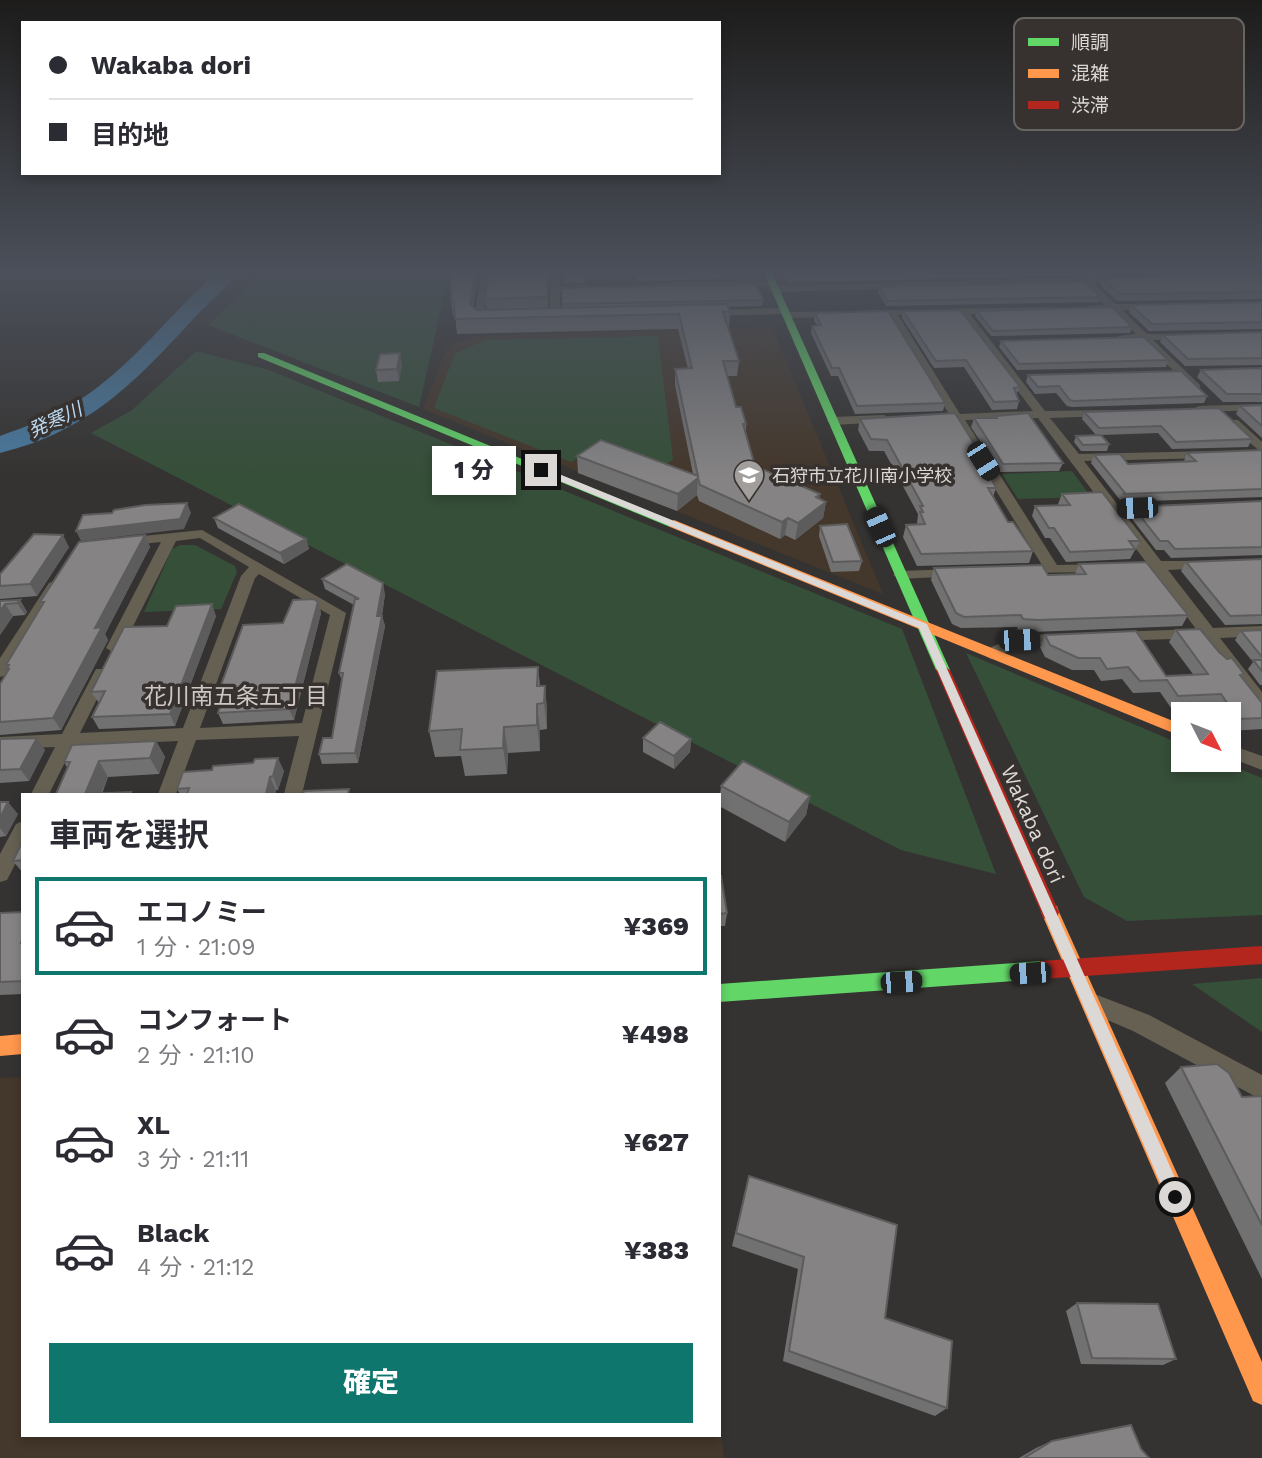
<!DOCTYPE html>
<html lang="ja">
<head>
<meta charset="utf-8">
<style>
  :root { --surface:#fff; --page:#f7f7f7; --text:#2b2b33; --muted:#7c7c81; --line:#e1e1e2; --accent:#0f766e }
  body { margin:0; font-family:"Work Sans","Noto Sans JP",sans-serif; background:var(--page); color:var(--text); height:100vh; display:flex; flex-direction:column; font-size:26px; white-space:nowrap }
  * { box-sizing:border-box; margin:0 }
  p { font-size:23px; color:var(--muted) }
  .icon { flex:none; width:38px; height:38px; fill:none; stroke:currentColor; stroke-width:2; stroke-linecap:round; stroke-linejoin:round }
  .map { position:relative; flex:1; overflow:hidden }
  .side { position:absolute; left:21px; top:793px; width:700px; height:644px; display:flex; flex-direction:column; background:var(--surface); border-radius:0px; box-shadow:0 4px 10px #0003 }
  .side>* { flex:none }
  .hud { position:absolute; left:21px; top:21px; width:700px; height:154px; border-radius:0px; box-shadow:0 4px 10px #0003; display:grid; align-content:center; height:154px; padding:0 28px; background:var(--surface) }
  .needle { width:46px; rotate:132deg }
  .fabs { position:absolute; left:1171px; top:702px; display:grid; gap:14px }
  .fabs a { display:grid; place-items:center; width:70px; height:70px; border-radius:0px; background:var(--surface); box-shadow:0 4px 10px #0003; font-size:35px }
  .end { position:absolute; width:32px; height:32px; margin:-16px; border:9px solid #dbd8d6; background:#111; box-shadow:0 0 0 4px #111 }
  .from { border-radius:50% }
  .bubble { position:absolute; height:49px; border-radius:0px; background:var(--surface); box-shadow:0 4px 10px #0003; font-size:23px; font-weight:800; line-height:49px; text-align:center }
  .car { position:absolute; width:21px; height:42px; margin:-21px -10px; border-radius:9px; box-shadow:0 0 5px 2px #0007; background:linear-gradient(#222 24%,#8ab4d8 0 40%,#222 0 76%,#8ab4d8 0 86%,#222 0) }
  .hud b { display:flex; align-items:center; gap:24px; height:66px; font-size:26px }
  .hud b+b { border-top:2px solid var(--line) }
  .hud i { width:18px; height:18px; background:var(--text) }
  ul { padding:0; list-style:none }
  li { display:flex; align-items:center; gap:21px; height:98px; margin:0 14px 10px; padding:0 14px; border:4px solid transparent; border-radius:0px }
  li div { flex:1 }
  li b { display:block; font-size:26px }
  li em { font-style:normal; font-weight:800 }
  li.active { border-color:var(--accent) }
  li>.icon { width:63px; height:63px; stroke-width:1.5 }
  h2 { padding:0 28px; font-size:32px; line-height:84px }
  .primary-button { display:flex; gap:14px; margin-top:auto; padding:14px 28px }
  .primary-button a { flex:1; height:80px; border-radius:0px; background:var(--accent); color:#fff; font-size:28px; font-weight:800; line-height:80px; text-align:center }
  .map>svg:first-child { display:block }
  .education { fill:#44372b }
  .green { fill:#364f39 }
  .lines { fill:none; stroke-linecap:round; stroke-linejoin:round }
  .river { fill:#49799e; fill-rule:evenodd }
  .street { fill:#656052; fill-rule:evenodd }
  .fast { fill:#63d668; fill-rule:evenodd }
  .slow { fill:#ff974d; fill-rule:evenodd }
  .jam { fill:#b3261e; fill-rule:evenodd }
  .wall { fill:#727172 }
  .shaded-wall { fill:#5d5c5c }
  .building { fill:#858384; stroke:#5d5c5c; stroke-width:2 }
  .route { fill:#dbd8d6 }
  .labels { text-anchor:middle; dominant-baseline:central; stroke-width:7; stroke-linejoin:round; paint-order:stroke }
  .far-poi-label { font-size:18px; fill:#dbd8d6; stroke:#37322f; text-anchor:start }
  .far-water-label { font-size:19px; font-style:italic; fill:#bcd9f2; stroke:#37322f }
  .street-label { font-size:21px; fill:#dbd8d6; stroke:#37322f }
  .neighbourhood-label { font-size:23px; fill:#cec7c4; stroke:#37322f }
  .key { fill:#37322f; stroke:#686461; stroke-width:2 }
  .key-label { font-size:19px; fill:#dbd8d6 }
</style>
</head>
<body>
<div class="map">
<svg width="1262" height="1458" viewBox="0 0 1262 1458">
  <rect width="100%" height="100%" fill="#353331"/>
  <g class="education">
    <polygon points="772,327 883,594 423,409 447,347 474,336"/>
    <polygon points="23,1077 23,1435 719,1435 719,1416 724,1458 0,1458 0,1078"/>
  </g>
  <g class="green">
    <polygon points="262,273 449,273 419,407 208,325"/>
    <polygon points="658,336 673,460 662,467 601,445 571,462 434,408 455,353 486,340"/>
    <polygon points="196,351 269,370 902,629 996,874 901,850 91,433 132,410"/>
    <polygon points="1072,471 1091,497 1018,499 1002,474"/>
    <polygon points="180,545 195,545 235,566 237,572 221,609 144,612 172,549"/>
    <polygon points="966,653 1183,745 1183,760 1218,760 1262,778 1262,915 1127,921 1084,897"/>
    <polygon points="1262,978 1262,1032 1192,984"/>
  </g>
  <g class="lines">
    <path class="river" d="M 216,273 L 237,273 C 226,289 209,302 196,316 C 136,381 90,431 0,453 L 0,436 C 30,425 61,414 87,395 C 136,361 172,312 216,273 Z"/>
    <g class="street">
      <polygon points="481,273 490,273 484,316 498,316 498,320 479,322 474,319"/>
      <polygon points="550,273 559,273 560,286 586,285 591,288 586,291 560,292 560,317 555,320 550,317"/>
      <polygon points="1228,273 1238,273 1262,290 1262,297"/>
      <polygon points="1083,275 1129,277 1131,279 1126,282 1093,283 1116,304 1157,304 1159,306 1154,309 1122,310 1147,334 1189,334 1190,336 1185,339 1153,340 1200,385 1200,389 1192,389 1142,340 1118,340 1118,336 1136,334 1111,310 1088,310 1088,306 1105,305 1083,283 775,292 770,289 775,286 1079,278"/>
      <polygon points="775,281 777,283 772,286 656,289 651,286 656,283"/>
      <polygon points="1052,307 1054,309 1049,312 970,314 1045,411 1112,410 1114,412 1108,416 1050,418 1079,454 1214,451 1216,454 1210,458 1084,461 1161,561 1211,561 1213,564 1206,568 1168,570 1213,628 1262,626 1262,636 1220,638 1262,692 1262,710 1256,708 1204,638 1109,641 1107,637 1115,632 1196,629 1152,570 1142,569 1140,566 1146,562 1038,418 965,420 1057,565 1101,564 1108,568 1101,572 1016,573 1014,570 1016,567 1042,565 953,421 933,422 927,418 933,414 949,414 888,316 867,316 862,313 867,310 929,310 929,314 926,315 898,315 960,414 1033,411 960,314 951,313 951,309"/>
      <polygon points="785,308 789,312 839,311 844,314 839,317 786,318 782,314 708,316 703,313 708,310"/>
      <polygon points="1262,404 1262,410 1199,412 1193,409 1199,406"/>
      <polygon points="884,415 890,419 888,422 833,425 827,421 833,417"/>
      <polygon points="1230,420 1238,420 1262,442 1262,453 1230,426"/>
      <path d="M 202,530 L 346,613 L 302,794 L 284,794 L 299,736 L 196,740 L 176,794 L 158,794 L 178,741 L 73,746 L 49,794 L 31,794 L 55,747 L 0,749 L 0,737 L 62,734 L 96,669 L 108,669 L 110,673 L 80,733 L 183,728 L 241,576 L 249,567 L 200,538 L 176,541 L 122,648 L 114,653 L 106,648 L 161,542 L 123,546 L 116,542 L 123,538 ZM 259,574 L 330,615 L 302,723 L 200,728 L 255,578 Z"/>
      <polygon points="954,569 961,573 959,576 900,579 893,575 900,571"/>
      <polygon points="54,581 61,586 6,675 0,677 0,658 49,583"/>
      <polygon points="1066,634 1074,639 1072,643 1022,645 991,659 983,654 985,650 1019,635"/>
      <polygon points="1228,744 1262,756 1262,770 1228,757"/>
      <polygon points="23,821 23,849 7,880 0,882 0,854 16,824"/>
      <polygon points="1092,993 1149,1015 1262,1075 1262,1100 1133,1031 1084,1010 1081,1003 1084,996"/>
    </g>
    <g class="fast">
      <polygon points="764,273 772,273 950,670 948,674 943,675 936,670"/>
      <polygon points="258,353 264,353 680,524 678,527 670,527 258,357"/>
      <polygon points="1041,961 1048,964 1051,970 1048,976 1041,979 719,1002 719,984"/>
    </g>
    <g class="slow">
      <polygon points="674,520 1183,725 1183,737 670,527 668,524"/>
      <polygon points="1050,904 1057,906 1059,912 1262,1362 1262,1405 1253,1401 1041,912 1043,906"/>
      <polygon points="23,1034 23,1054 0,1056 0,1036"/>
    </g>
    <g class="jam">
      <polygon points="943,665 950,670 1059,912 1057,918 1050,920 1043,918 1041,912 936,670"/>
      <polygon points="1262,946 1262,964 1041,979 1034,976 1031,970 1034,964 1041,961"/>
    </g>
  </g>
  <g class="wall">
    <polygon points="451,273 478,273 473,308 477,310 487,310 485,299 549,273 548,308 562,308 562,288 763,300 762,306 729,307 730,312 729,327 728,327 739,361 737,376 727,376 736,407 746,424 746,433 755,466 820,494 819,499 826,502 823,518 795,540 785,535 780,539 699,501 697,495 677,511 578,473 577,456 693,474 675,385 675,369 688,369 678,329 457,334 455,315 453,315 451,301"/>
    <polygon points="562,273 585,273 586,283 563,283"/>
    <polygon points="634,273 722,273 722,279 636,281"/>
    <polygon points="781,273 1201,273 1089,275 1082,273 1077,275 787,283"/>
    <polygon points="1262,275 1262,299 1117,301 1100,285 1103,278"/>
    <polygon points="879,287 1100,297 1099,302 886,306 878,292"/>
    <polygon points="1262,302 1262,329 1149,331 1129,312 1131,305"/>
    <polygon points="903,311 1020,387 1016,395 1019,401 1017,409 992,410 964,367 934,368 902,318"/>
    <polygon points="977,311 1132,327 1130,333 991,336 975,316"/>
    <polygon points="815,313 945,403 943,411 855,414 838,376 831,376 811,333 812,326 817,325 814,321"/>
    <polygon points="1262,332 1262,365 1185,366 1160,342 1163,335"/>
    <polygon points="1001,341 1168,360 1166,367 1017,370 999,347"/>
    <polygon points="402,364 399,381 378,382 376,370"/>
    <polygon points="1262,368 1262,402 1223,402 1197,377 1201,370"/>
    <polygon points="1028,375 1207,396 1204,403 1072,407 1067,406 1056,393 1035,394 1026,382"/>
    <polygon points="1262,405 1262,438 1236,414 1240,406"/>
    <polygon points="1084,412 1252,439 1248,447 1172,449 1158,433 1101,435 1109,444 1107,451 1081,451 1074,442 1076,436 1096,435 1082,419"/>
    <polygon points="996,416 1063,463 1059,471 1000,472 971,427 974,418 995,418"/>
    <polygon points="860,419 985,461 984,466 996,488 993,497 1008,522 1033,551 1029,563 917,566 903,537 906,525 917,524 918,514 884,451 869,451 858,430"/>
    <polygon points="1262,450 1262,497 1119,502 1120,500 1091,463 1094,455 1128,464 1184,462 1184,461 1187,453"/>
    <polygon points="1062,494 1140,541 1130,559 1066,562 1050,538 1045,538 1032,516 1035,506 1059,505 1058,504"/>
    <polygon points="1262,501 1262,555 1171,558 1164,550 1156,550 1129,515 1133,507"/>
    <polygon points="214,518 306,539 309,549 284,564 218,528"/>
    <polygon points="820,526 862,561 859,571 831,572 819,536"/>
    <polygon points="145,535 150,547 105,634 108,640 61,730 0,735 0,684 8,671 6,665 42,605 40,602"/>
    <polygon points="69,547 37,596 0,599 0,574"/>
    <polygon points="1262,559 1262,624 1225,625 1181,571 1186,562"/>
    <polygon points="1079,564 1188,615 1182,626 1032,632 1018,630 1017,627 961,628 952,624 931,580 934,568 1048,575 1075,574"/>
    <polygon points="322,579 385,594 382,616 385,626 358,763 322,764 319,754 332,738 342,681 339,673 354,605 325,589"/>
    <polygon points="20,600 27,612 25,615 13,616 0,635 0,601"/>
    <polygon points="318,602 321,613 294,720 223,724 218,713 225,693 221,685 283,623"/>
    <polygon points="216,616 175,726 99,729 92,717 99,703 91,692 167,626"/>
    <polygon points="1176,630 1219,652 1244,674 1242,677 1262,703 1262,729 1230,731 1228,728 1228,714 1219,714 1213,706 1171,708 1160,692 1133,693 1122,679 1101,681 1094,670 1072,670 1045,657 1040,647 1045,635 1166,676 1193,674 1169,642"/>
    <polygon points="1262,630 1262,685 1260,685 1248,669 1253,662 1235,640 1241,631"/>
    <polygon points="538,667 540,686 545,686 547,712 547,729 540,730 540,751 508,753 507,774 465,776 461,756 435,757 429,731"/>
    <polygon points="643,738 691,739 690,752 674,769 643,752"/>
    <polygon points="0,739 45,750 29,781 0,783"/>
    <polygon points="156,741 165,757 159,774 108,777 102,794 132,794 56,794 68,769 64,762"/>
    <polygon points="212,770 284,771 278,790 276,790 275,794 180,794 177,789"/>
    <polygon points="721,786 810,796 806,815 785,842 719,806"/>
    <polygon points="0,802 18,814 6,836 0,837"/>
    <polygon points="23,842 23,873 13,861"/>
    <polygon points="719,876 727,913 725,926 719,926"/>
    <polygon points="23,912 23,994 0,995 0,913"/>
    <polygon points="1181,1067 1242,1097 1262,1096 1262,1279 1165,1083"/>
    <polygon points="749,1176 885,1318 947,1408 935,1416 783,1361 798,1269 732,1246"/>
    <polygon points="1077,1303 1176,1359 1163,1365 1081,1364 1066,1311"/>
    <polygon points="1052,1441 1141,1449 1149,1458 1019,1458 1036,1448"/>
  </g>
  <g class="shaded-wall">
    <polygon points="475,273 478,273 472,320 470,305"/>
    <polygon points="548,273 549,273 547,311 547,297"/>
    <polygon points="400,353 402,364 399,381 397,369"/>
    <polygon points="698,478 697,495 677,511 678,494"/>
    <polygon points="820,494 818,508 826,502 823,518 795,540 798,523 816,497"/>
    <polygon points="187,503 191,513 184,529 81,541 76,531"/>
    <polygon points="788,518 785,535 780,539 782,522"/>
    <polygon points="63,535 69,547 37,596 30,584"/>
    <polygon points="145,535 150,547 105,634 108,640 61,730 53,718 95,628"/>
    <polygon points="306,539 309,549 284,564 280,553"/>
    <polygon points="383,583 385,594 380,626 377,616"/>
    <polygon points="20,600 27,612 25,615 17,603"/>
    <polygon points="318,602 321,613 294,720 289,709"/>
    <polygon points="5,604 13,616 0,635 0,611"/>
    <polygon points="212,604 216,616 175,726 170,714"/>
    <polygon points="382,616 385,626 358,763 355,753"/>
    <polygon points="545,686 547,712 547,729 544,703"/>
    <polygon points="537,704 540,730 540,751 537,725"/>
    <polygon points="504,727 508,753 507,774 503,748"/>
    <polygon points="37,738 45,750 29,781 20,769"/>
    <polygon points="691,739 690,752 674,769 674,756"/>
    <polygon points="156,741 165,757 159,774 150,758"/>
    <polygon points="278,758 284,771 278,790 273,776"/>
    <polygon points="99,761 108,777 101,794 85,794"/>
    <polygon points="270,777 276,790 275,794 266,794"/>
    <polygon points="810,796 806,815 785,842 789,822"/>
    <polygon points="8,802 18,814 6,836 0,828 0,818"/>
  </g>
  <g class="building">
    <polygon points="451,273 475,273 470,305 477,310 727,304 730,312 723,312 739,361 723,361 736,407 741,407 746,424 743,424 755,466 820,494 816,497 826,502 798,523 788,518 782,522 700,485 698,478 678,494 577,456 601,440 698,476 675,369 692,368 679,314 455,319 454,301 451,301"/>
    <polygon points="489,273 548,273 547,297 485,299"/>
    <polygon points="786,273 916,273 788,276"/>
    <polygon points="1262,275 1262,292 1120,294 1103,278"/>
    <polygon points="1084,281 1100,297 887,301 879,287"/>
    <polygon points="756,284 763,300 562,304 562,288"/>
    <polygon points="1262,302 1262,322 1152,324 1131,305"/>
    <polygon points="1112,307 1132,327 993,331 977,311"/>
    <polygon points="960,310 1020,387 1014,388 1019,401 994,402 966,360 936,361 903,311"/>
    <polygon points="888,311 945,403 857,406 839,368 832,368 812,326 821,325 815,313"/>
    <polygon points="1262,332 1262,358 1188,359 1163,335"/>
    <polygon points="1144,337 1168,360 1019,364 1001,341"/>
    <polygon points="400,353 397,369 376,370 380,354"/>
    <polygon points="1262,368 1262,394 1227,394 1201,370"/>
    <polygon points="1181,371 1207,396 1074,401 1070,400 1059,386 1038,387 1028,375"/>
    <polygon points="1262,405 1262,426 1240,406"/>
    <polygon points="1219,408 1252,439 1176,442 1161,426 1099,428 1084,412"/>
    <polygon points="955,413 985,461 982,461 996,488 988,488 1008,522 1013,522 1033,551 921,554 906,525 925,524 920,512 923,512 920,506 923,506 887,440 871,439 860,419"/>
    <polygon points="1028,413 1063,463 1003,464 974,418 997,418 996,416"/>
    <polygon points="1101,435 1109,444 1083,445 1076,436"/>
    <polygon points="1262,450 1262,489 1123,494 1125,493 1094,455 1120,454 1128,464 1196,461 1187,453"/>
    <polygon points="1102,492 1140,541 1129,541 1135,549 1070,552 1054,528 1049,528 1035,506 1070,505 1062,494"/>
    <polygon points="1262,501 1262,547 1175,549 1168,541 1160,541 1133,507"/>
    <polygon points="187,503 180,519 76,531 83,515 112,513 114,510 145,505"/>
    <polygon points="239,504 306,539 280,553 214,518"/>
    <polygon points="847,524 862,561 833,562 820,526"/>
    <polygon points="34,534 63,535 30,584 0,586 0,574"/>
    <polygon points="145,535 95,628 102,627 53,718 0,722 0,684 9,669 7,669 9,665 6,665 44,602 40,602 79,542"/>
    <polygon points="1262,559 1262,615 1230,616 1186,562"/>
    <polygon points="1146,562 1188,615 1037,620 1023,619 1021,615 964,617 956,613 934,568 1042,565 1048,575 1086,574 1079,564"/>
    <polygon points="347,564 383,583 377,616 382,616 355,753 319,754 323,738 332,738 343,673 339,673 355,599 359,599 322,579"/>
    <polygon points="314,599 318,602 289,709 218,713 227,685 221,685 243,625 283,623 293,600"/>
    <polygon points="20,600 17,603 5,604 0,611 0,601"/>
    <polygon points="212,604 170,714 92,717 105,691 91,692 124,627 167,626 176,606"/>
    <polygon points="1200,629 1219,652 1227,659 1232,658 1244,674 1240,675 1262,703 1262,718 1238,719 1221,694 1178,696 1167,680 1140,681 1128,667 1107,669 1100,658 1078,658 1050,645 1045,635 1136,631 1166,676 1208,674 1176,630"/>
    <polygon points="1262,630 1262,657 1241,631"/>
    <polygon points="1253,660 1262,660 1262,671"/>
    <polygon points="538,667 537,686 545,686 544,703 537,704 537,725 504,727 503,748 460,750 462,729 429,731 437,671"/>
    <polygon points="660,722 691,739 674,756 643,738"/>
    <polygon points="37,738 20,769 0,770 0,739"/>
    <polygon points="156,741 150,758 99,761 85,794 56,794 70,762 64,762 72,745"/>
    <polygon points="278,758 273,776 270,777 266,794 187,794 189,788 177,789 183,772 212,770 213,766 253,763 255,759"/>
    <polygon points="743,761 810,796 789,822 721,786"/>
    <polygon points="349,789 348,794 303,794 304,791"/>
    <polygon points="131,792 130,794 85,794"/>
    <polygon points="0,802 8,802 0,818"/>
    <polygon points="22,842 23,842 23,860 13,861"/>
    <polygon points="719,876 721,876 727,913 719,914"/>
    <polygon points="23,912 23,938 21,943 23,943 23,981 0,982 0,913"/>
    <polygon points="1217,1064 1229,1073 1242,1097 1262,1096 1262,1225 1181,1067"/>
    <polygon points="749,1176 897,1225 885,1318 952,1341 947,1408 789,1351 804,1257 736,1233"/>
    <polygon points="1077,1303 1158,1304 1176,1359 1092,1358"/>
    <polygon points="1131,1425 1141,1449 1149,1458 1024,1458 1052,1441"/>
  </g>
  <linearGradient id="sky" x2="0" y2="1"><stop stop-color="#1d1c1b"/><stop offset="0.57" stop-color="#4b505a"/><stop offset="1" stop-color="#4b505a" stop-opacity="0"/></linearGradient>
  <rect width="1262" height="477" fill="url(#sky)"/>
  <polygon class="route" points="538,468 544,468 927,624 1181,1191 1184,1197 1181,1203 1175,1206 1169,1203 919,628 538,472"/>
  <defs>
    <g id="school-pin" transform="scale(1.575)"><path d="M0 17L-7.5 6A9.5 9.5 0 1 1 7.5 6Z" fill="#a19e9c" stroke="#37322f"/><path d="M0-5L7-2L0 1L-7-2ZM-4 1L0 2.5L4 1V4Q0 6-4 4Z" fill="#fff"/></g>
  </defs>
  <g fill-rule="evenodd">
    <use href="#school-pin" x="749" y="475"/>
  </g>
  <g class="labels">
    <g class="far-poi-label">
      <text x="772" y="475">石狩市立花川南小学校</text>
    </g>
    <g class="far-water-label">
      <text transform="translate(55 420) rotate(-25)">発寒川</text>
    </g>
    <g class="street-label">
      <text transform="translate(1033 824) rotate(66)">Wakaba dori</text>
    </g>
    <g class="neighbourhood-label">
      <text x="236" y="696">花川南五条五丁目</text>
    </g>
  </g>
  <rect x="1014" y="18" width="230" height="112" rx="10" class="key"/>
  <rect x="1028" y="38" width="31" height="8" fill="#63d668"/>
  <rect x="1028" y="69" width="31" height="9" fill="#ff974d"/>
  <rect x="1028" y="101" width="31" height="8" fill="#b3261e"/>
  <g class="key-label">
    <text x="1071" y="49">順調</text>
    <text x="1071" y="80">混雑</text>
    <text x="1071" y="112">渋滞</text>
  </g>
</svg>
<div class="fabs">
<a><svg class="needle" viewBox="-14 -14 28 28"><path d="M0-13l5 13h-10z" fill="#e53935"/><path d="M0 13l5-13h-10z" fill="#7c7c81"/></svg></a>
</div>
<i class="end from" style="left:1175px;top:1197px"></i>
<i class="end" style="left:541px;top:470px"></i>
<div class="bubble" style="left:432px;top:446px;width:84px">1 分</div>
<i class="car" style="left:983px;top:461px;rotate:148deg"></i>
<i class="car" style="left:1137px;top:508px;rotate:268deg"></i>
<i class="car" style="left:880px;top:527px;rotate:336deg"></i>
<i class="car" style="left:1019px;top:640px;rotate:88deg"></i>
<i class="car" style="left:1030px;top:973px;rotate:266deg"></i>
<i class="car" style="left:901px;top:982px;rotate:86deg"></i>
<div class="hud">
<b><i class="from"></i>Wakaba dori</b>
<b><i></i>目的地</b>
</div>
<section class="side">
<h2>車両を選択</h2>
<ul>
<li class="active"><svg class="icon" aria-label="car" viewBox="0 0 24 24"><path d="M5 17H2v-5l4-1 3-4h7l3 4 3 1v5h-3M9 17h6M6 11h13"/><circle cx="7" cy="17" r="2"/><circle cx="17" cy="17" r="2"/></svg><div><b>エコノミー</b><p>1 分 · 21:09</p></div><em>¥369</em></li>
<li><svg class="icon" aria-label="car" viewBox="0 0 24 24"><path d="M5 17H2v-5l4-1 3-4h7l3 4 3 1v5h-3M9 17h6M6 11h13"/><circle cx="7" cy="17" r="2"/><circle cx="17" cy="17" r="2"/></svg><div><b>コンフォート</b><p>2 分 · 21:10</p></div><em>¥498</em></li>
<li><svg class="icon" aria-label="car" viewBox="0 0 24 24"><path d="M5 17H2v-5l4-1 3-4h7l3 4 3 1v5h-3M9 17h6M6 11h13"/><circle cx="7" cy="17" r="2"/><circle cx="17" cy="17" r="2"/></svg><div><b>XL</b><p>3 分 · 21:11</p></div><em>¥627</em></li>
<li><svg class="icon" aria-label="car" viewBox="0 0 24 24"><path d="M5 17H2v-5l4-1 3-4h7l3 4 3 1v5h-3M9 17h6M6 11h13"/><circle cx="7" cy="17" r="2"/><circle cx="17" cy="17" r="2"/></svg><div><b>Black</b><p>4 分 · 21:12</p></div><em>¥383</em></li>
</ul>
<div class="primary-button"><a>確定</a></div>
</section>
</div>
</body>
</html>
